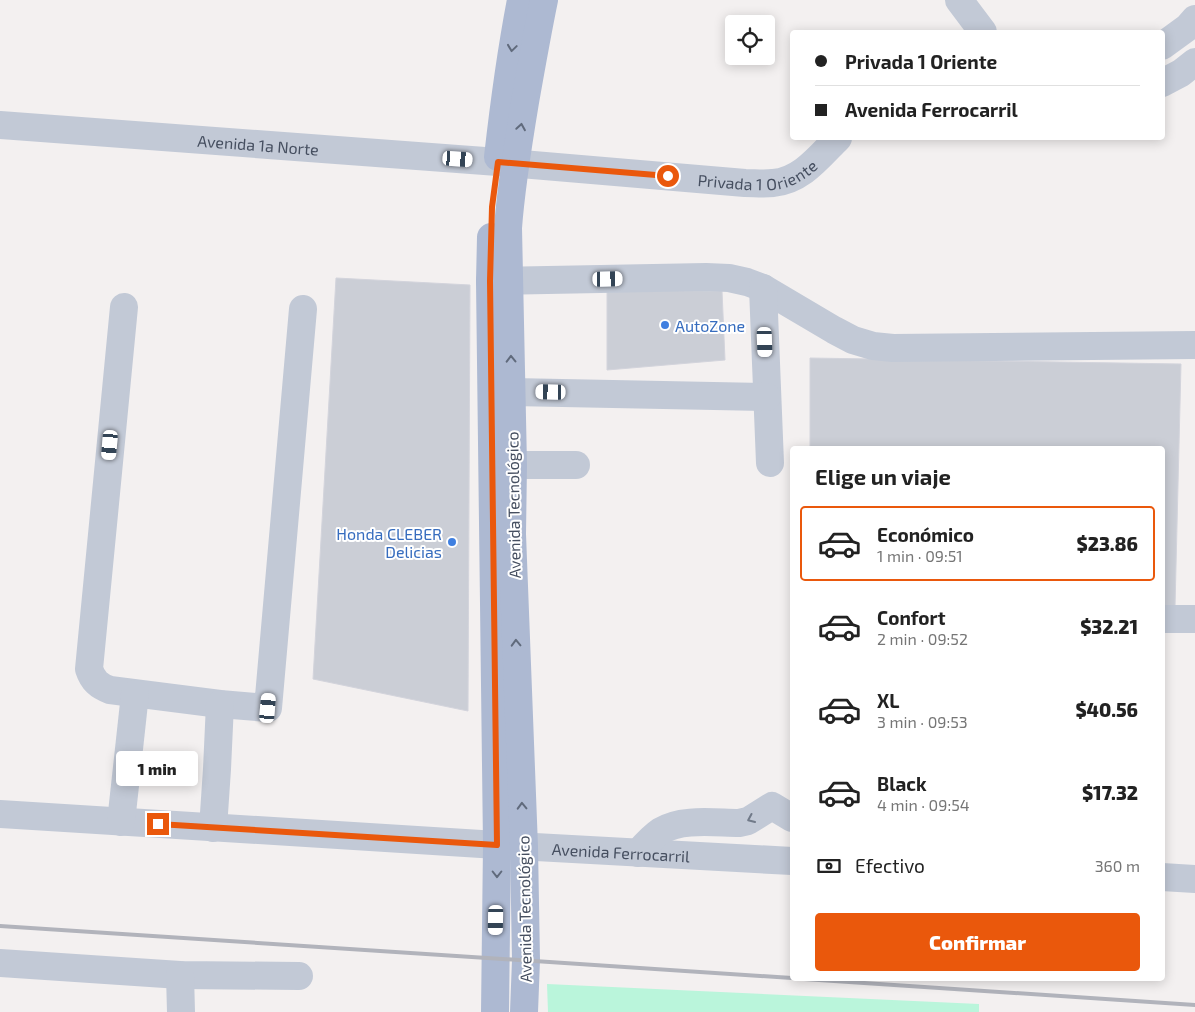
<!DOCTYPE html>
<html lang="es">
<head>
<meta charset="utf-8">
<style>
  :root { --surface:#fff; --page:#f6f6f6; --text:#222; --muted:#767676; --line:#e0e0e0; --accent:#ea580c }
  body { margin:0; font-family:"Exo 2",sans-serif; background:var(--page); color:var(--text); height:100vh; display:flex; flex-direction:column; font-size:19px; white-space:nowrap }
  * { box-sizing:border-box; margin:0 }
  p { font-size:16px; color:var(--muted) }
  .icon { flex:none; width:28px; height:28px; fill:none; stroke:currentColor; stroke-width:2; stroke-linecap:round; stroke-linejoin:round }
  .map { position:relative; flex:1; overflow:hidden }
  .panel { position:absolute; left:790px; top:446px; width:375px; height:535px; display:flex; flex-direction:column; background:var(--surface); border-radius:5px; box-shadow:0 2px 12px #0003 }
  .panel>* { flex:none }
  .banner { position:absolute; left:790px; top:30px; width:375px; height:110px; border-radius:5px; box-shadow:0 2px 12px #0003; display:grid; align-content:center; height:110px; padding:0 25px; background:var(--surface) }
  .controls { position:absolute; left:725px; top:15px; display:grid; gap:10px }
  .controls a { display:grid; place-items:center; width:50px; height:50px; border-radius:5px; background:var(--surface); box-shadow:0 2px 12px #0003; font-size:25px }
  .end { position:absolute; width:22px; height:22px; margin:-11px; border:6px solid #ea580c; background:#fff; box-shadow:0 0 0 2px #fff }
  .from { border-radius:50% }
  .bubble { position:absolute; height:35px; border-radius:5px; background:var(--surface); box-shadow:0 2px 12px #0003; font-size:16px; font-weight:800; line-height:35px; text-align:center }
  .car { position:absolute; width:15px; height:30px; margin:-15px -8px; border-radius:6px; box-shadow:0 0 4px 1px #0007; background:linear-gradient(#fff 24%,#345 0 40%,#fff 0 76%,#345 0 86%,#fff 0) }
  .banner b { display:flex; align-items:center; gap:18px; height:48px; font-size:19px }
  .banner b+b { border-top:1px solid var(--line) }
  .banner i { width:12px; height:12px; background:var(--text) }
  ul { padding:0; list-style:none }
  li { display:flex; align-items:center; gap:15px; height:75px; margin:0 10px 8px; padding:0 15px; border:2px solid transparent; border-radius:5px }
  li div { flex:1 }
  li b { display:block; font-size:19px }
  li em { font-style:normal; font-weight:800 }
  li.active { border-color:var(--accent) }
  li>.icon { width:45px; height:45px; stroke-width:1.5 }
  h2 { padding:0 25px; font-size:22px; line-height:60px }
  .pay { display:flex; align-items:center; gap:12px; height:55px; padding:0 25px; font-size:19px }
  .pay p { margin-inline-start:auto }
  .button { display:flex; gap:10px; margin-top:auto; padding:10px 25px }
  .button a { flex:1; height:58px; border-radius:5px; background:var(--accent); color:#fff; font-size:20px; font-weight:800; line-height:58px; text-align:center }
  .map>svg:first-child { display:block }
  .green { fill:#baf5db }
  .building { fill:#cbced6; stroke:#d3d4dc }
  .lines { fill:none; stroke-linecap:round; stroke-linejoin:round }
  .minor { stroke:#c2c9d6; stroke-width:28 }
  .major { stroke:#adb9d2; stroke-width:28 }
  .rail { stroke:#b1b3bb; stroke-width:4 }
  .oneway { stroke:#606a7c }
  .oneway2 { stroke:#717a89 }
  .route { stroke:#ea580c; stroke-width:6 }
  .shop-dot { fill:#3f7fe0; stroke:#fff; stroke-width:2 }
  .labels { text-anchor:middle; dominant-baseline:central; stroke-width:4; stroke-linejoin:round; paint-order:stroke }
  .street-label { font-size:16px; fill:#464f60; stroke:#fff }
  .shop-label { font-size:16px; fill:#366cbe; stroke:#fff; text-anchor:start }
</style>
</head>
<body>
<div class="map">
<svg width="1195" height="1012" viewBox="0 0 1195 1012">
  <rect width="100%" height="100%" fill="#f3f0f0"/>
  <polygon class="green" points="547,984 979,1004 979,1012 548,1012"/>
  <g class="building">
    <polygon points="336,278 470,285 468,711 313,679"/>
    <polygon points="607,290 722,291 725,360 607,370"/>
    <polygon points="810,358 1181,364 1175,607 1162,607 1162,449 810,449"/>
  </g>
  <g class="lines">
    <g class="minor">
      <polyline points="959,0 983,32"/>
      <polyline points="1162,46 1188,27 1195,19"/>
      <polyline points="1162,83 1181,73 1195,62"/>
      <path id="s1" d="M 0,125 L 498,162 L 745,183 C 754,183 764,184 773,183 C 801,181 819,157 838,138"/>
      <polyline points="490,281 706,277 729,278 747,282 763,288 834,330 853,340 873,346 893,348 1195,345"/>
      <polyline points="763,288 770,463"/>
      <path d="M 124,307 L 89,669 C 93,681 99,686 110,690 L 220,704 L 268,708 L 303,309"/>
      <polyline points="512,392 767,397"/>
      <polyline points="513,465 576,465"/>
      <polyline points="1162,619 1195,619"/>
      <path id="s2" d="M 0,814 L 497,845 L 792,861"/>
      <polyline points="121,822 135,694"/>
      <polyline points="213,828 217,769 220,704"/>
      <path d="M 638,853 C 645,845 652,837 661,831 C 681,818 716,823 739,823 L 748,821 L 772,806 L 792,818"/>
      <polyline points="1162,877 1195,879"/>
      <polyline points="0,963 180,975 299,976"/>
      <polyline points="180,975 181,1012"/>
    </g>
    <g class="major">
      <path d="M 498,157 C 504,104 511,52 521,0"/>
      <polyline points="491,237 490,281 497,845 495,1012"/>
      <path d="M 524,1012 L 526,960 L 524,847 L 512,534 L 513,465 L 508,228 C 511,186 518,144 525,102 C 531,68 537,34 544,0"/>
    </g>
    <g class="rail">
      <polyline points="0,926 792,978"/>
      <polyline points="804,979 1195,1005"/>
    </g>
  </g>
  <defs><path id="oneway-chevron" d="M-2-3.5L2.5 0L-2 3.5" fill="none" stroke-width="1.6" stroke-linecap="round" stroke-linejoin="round" transform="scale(1.25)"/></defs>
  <g class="oneway">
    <use href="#oneway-chevron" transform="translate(512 48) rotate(98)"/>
    <use href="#oneway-chevron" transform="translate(521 127) rotate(-81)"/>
    <use href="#oneway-chevron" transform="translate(511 359) rotate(-91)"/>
    <use href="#oneway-chevron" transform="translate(516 643) rotate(-92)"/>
    <use href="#oneway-chevron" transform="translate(522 806) rotate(-92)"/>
    <use href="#oneway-chevron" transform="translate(497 874) rotate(90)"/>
  </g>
  <use class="oneway2" href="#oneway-chevron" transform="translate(751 819) rotate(156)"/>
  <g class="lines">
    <polyline class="route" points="158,824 497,845 490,281 492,207 498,162 668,176"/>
  </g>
  <g class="shop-dot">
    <circle cx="665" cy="325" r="5"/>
    <circle cx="452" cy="542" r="5"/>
  </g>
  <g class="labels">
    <g class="street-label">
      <text stroke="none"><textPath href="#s1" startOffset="259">Avenida 1a Norte</textPath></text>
      <text stroke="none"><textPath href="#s1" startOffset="761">Privada 1 Oriente</textPath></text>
      <text transform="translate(513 505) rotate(-91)">Avenida Tecnológico</text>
      <text stroke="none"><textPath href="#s2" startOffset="622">Avenida Ferrocarril</textPath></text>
      <text transform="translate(524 909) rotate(-91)">Avenida Tecnológico</text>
    </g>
    <g class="shop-label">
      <text x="675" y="325">AutoZone</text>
      <text x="442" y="533" text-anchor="end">Honda CLEBER<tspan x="442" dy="18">Delicias</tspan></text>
    </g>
  </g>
</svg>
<div class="controls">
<a><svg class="icon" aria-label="locate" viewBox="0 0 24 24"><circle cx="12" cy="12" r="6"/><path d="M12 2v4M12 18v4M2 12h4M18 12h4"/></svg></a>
</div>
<i class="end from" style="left:668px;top:176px"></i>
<i class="end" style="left:158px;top:824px"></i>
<div class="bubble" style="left:116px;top:751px;width:82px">1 min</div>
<i class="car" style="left:458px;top:159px;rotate:94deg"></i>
<i class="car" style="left:608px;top:279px;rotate:89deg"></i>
<i class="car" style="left:765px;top:342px;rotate:178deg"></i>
<i class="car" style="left:551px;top:392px;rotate:271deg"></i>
<i class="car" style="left:110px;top:445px;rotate:185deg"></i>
<i class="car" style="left:268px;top:708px;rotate:5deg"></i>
<i class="car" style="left:496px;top:920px;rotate:181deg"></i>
<div class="banner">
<b><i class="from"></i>Privada 1 Oriente</b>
<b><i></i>Avenida Ferrocarril</b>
</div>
<section class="panel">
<h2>Elige un viaje</h2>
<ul>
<li class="active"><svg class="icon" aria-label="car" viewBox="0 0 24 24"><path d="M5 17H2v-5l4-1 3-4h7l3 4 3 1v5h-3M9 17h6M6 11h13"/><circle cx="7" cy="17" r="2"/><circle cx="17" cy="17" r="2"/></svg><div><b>Económico</b><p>1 min · 09:51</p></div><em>$23.86</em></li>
<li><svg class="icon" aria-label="car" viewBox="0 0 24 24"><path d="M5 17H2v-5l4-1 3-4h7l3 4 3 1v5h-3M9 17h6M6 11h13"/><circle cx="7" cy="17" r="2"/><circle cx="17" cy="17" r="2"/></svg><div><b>Confort</b><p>2 min · 09:52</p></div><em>$32.21</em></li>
<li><svg class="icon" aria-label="car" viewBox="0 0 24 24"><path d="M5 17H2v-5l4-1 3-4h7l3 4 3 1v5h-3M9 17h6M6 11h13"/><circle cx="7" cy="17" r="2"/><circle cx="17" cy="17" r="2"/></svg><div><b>XL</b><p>3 min · 09:53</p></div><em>$40.56</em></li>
<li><svg class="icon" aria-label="car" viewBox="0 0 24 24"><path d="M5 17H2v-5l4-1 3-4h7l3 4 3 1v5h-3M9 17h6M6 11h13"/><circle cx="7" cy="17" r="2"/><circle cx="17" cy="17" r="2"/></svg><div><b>Black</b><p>4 min · 09:54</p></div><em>$17.32</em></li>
</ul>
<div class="pay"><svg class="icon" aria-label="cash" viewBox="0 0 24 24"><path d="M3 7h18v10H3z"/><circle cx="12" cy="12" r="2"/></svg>Efectivo<p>360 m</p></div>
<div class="button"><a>Confirmar</a></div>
</section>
</div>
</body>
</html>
